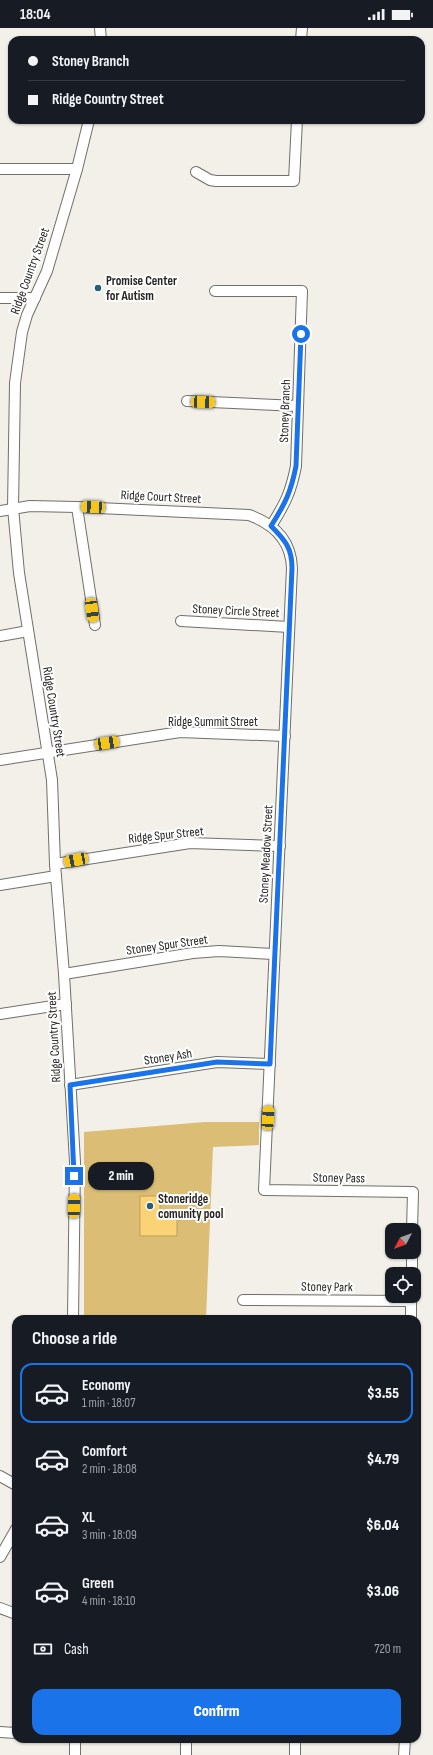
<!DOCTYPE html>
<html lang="en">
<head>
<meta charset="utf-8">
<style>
  :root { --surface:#171b24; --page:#20242c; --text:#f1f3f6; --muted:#9ea1a6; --line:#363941; --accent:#1a73e8 }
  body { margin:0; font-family:"Sofia Sans Condensed",sans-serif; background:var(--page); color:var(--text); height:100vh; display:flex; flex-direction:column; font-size:15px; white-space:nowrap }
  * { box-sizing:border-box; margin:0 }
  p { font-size:13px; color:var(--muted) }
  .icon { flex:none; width:22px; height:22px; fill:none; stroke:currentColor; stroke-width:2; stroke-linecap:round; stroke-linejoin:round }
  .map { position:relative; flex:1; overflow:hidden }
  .details { position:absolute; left:12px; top:1287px; width:409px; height:428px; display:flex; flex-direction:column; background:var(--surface); border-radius:12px; box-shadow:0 1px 3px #0004 }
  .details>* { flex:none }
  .hud { position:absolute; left:8px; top:8px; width:417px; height:88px; border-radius:12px; box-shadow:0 1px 3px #0004; display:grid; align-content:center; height:88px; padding:0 20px; background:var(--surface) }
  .needle { width:26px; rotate:229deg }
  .buttons { position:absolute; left:385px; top:1195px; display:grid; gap:8px }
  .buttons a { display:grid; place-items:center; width:36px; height:36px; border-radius:8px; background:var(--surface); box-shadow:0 1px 3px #0004; font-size:20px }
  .end { position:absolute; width:18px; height:18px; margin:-9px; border:5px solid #1a73e8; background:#fff; box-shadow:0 0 0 2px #fff }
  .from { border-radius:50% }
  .bubble { position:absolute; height:28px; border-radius:12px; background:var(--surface); box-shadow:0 1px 3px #0004; font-size:13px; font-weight:800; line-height:28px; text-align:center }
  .car { position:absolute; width:12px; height:24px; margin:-12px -6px; border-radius:5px; box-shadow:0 0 3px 1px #0007; background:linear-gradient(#f5c518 24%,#345 0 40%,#f5c518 0 76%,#345 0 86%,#f5c518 0) }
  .hud b { display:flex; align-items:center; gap:14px; height:38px; font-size:15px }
  .hud b+b { border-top:1px solid var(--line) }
  .hud i { width:10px; height:10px; background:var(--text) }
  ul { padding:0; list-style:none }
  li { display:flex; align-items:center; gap:12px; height:60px; margin:0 8px 6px; padding:0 12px; border:2px solid transparent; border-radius:12px }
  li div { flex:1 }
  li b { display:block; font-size:15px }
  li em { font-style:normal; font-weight:800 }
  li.active { border-color:var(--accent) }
  li>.icon { width:36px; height:36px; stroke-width:1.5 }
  h2 { padding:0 20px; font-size:18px; line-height:48px }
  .pay { display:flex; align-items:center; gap:10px; height:44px; padding:0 20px; font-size:15px }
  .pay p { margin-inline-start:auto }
  .action { display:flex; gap:8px; margin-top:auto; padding:8px 20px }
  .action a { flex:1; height:46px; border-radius:12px; background:var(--accent); color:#fff; font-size:16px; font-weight:800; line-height:46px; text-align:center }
  .status { display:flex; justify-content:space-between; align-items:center; height:28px; padding:0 20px; background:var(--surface); direction:ltr }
  .status svg { height:11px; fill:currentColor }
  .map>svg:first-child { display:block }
  .green { fill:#dbbd75 }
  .water { fill:#fad377; stroke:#bb9f5e }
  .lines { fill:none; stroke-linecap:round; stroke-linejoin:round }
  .minor-casing { stroke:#726f6a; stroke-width:12 }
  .minor { stroke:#fff; stroke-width:10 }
  .route { stroke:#1a73e8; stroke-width:5 }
  .poi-dot { fill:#256078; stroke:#fff; stroke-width:1.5 }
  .labels { text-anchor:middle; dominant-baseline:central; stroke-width:4; stroke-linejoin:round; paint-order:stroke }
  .street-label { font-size:13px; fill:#272624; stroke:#fff }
  .poi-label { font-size:13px; font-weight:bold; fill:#272624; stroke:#fff; text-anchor:start }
</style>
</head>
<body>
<div class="status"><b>18:04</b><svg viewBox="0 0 49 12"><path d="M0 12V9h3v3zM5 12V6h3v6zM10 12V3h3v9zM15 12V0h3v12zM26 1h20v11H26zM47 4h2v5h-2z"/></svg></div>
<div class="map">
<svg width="433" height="1727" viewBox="0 0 433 1727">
  <rect width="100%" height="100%" fill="#f2f0e9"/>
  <polygon class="green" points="205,1094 259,1094 259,1117 213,1119 206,1291 84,1291 84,1104"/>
  <polygon class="water" points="140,1168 160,1168 160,1189 177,1189 177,1208 140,1208"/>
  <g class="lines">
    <g class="minor-casing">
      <g id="minor">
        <polyline points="100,0 101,12"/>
        <polyline points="301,12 302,0"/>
        <polyline points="0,141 77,141"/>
        <polyline points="196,144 210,152 216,153 294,153 297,92"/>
        <path d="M 215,263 L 302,263 L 296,438 C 291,464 285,476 271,498"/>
        <polyline points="0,270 35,270"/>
        <polyline points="187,373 298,378"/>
        <polyline points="77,479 95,597"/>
        <path d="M 0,483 L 30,478 L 77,479 L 249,487 C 274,496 291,512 292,540 L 264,1162 L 413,1164 L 412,1202"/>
        <polyline points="181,593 289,599"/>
        <polyline points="0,608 28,603"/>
        <polyline points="0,732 180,704 285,708"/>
        <polyline points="55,836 190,815 280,818"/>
        <polyline points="0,857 56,848"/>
        <polyline points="64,946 193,925 219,923 274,926"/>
        <polyline points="0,986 66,976"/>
        <polyline points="70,1057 217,1034 270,1036"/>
        <polyline points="412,1246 412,1224"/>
        <polyline points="243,1272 411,1273"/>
        <polyline points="73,1291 75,1134 64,946 55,836 52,752 19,545 13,480 15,355 22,304 27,287 47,243 77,141 89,92"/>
        <polyline points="411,1291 411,1268"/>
        <polyline points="0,1448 16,1457"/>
        <polyline points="0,1529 16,1501"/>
        <polyline points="0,1580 16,1586"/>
        <polyline points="0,1704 16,1705"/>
        <polyline points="75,1727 75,1711"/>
        <polyline points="186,1727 186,1711"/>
        <polyline points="295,1727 295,1714"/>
        <polyline points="404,1727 405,1711"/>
      </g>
    </g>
    <use href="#minor" class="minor"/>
  </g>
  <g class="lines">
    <path class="route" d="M 74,1148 L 70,1057 L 217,1034 L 270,1036 L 292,540 C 292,520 285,512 271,498 C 285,476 291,464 296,438 L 301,306"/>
  </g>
  <g class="poi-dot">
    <circle cx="98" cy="260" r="4"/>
    <circle cx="150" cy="1178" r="4"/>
  </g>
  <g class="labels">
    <g class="street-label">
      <text transform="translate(30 243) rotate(-70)">Ridge Country Street</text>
      <text transform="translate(285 383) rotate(-88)">Stoney Branch</text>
      <text transform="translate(161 469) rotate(3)">Ridge Court Street</text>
      <text transform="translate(236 583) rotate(3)">Stoney Circle Street</text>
      <text transform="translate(54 684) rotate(81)">Ridge Country Street</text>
      <text x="213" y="694">Ridge Summit Street</text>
      <text transform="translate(166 807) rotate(-6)">Ridge Spur Street</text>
      <text transform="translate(266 826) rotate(-87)">Stoney Meadow Street</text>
      <text transform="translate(167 917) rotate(-8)">Stoney Spur Street</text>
      <text transform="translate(54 1009) rotate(-93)">Ridge Country Street</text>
      <text transform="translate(168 1029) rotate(-9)">Stoney Ash</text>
      <text transform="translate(339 1150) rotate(1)">Stoney Pass</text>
      <text transform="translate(327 1259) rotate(1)">Stoney Park</text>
    </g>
    <g class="poi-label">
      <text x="106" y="253">Promise Center<tspan x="106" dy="15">for Autism</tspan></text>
      <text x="158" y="1171">Stoneridge<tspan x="158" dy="15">comunity pool</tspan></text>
    </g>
  </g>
</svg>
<div class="buttons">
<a><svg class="needle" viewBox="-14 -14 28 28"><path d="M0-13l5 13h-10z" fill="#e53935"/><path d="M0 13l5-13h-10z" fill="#9ea1a6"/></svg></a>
<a><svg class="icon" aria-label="locate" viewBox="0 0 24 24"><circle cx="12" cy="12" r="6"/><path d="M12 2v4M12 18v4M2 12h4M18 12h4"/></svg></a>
</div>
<i class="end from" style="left:301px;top:306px"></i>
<i class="end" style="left:74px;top:1148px"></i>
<div class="bubble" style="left:88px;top:1134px;width:66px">2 min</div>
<i class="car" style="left:203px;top:374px;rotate:92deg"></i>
<i class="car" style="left:93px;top:479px;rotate:273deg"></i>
<i class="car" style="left:92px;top:582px;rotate:172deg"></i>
<i class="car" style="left:107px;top:715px;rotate:81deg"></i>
<i class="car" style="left:76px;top:832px;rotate:259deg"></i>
<i class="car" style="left:268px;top:1090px;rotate:3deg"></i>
<i class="car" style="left:74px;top:1178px;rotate:1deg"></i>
<div class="hud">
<b><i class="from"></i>Stoney Branch</b>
<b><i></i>Ridge Country Street</b>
</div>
<section class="details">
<h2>Choose a ride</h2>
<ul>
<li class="active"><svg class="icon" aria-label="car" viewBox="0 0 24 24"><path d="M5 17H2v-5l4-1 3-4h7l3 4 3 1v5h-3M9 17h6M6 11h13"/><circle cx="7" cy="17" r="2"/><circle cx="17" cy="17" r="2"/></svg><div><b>Economy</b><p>1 min · 18:07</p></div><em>$3.55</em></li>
<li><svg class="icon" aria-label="car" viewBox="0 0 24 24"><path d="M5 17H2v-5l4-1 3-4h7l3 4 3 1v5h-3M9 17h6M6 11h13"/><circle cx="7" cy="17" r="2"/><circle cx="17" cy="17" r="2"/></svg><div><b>Comfort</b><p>2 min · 18:08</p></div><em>$4.79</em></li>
<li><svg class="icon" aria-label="car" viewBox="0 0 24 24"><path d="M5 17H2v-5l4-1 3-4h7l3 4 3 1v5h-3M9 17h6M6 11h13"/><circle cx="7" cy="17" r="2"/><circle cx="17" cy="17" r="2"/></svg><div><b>XL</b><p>3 min · 18:09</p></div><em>$6.04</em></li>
<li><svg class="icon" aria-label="car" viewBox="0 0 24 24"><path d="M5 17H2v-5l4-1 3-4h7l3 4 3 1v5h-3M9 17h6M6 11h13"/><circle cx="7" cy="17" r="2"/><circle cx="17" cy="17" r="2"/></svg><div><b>Green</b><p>4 min · 18:10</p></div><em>$3.06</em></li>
</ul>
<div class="pay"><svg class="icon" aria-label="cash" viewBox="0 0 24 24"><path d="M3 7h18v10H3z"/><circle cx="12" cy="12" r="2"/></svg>Cash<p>720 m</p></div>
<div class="action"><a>Confirm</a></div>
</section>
</div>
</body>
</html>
